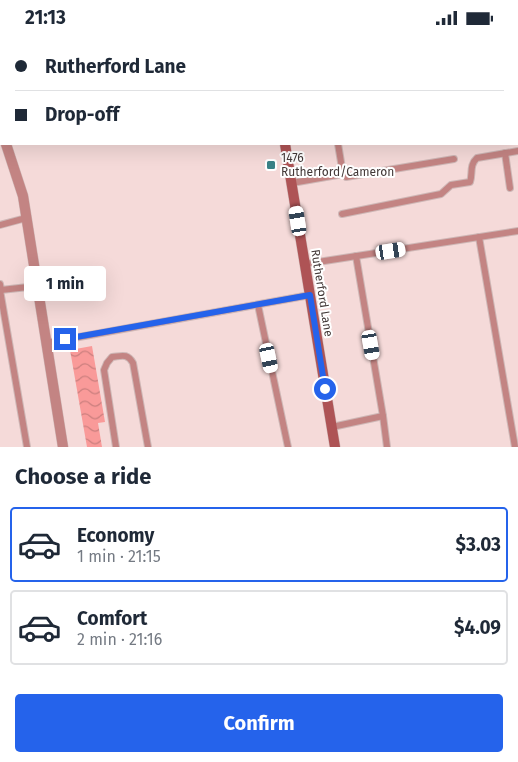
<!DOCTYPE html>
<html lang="en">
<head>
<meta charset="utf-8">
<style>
  :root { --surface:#fff; --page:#f2f2f3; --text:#1f2937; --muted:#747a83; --line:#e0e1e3; --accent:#2563eb }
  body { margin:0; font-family:"Fira Sans",sans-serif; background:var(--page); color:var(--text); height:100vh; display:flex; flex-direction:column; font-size:19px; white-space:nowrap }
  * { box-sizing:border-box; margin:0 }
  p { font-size:16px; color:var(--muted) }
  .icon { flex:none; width:28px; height:28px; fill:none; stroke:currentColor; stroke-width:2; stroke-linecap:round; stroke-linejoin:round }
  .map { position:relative; height:412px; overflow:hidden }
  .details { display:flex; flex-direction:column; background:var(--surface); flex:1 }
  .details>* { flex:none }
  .hud { position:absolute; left:0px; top:0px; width:519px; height:110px; box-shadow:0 5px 20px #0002; display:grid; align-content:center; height:110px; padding:0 15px; background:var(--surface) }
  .end { position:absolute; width:22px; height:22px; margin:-11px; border:6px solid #2563eb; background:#fff; box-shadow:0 0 0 2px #fff }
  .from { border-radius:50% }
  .bubble { position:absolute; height:35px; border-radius:5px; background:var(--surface); box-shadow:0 5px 20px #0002; font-size:16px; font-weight:700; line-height:35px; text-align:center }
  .car { position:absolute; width:15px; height:30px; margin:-15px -8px; border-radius:6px; box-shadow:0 0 4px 1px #0007; background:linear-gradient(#fff 24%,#345 0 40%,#fff 0 76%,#345 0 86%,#fff 0) }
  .hud b { display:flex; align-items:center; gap:18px; height:48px; font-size:19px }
  .hud b+b { border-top:1px solid var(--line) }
  .hud i { width:12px; height:12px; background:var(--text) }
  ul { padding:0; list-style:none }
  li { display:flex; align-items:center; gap:15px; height:75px; margin:0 10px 8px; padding:0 5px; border:2px solid var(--line); border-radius:5px }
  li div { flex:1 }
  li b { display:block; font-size:19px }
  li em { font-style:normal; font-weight:700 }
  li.selected { border-color:var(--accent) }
  li>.icon { width:45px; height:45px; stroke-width:1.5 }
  h2 { padding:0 15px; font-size:22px; line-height:60px }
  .button { display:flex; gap:10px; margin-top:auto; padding:10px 15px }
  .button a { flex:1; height:58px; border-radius:5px; background:var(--accent); color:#fff; font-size:20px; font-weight:700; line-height:58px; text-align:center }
  .status { display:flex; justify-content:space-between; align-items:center; height:35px; padding:0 25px; background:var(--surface); direction:ltr }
  .status svg { height:14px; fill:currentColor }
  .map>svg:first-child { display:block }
  .water { fill:url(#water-waves) }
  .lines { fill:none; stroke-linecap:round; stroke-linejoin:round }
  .lane-casing { stroke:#ceb7b6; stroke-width:8 }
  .street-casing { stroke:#ceb7b6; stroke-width:11 }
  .secondary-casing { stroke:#ceb7b6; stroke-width:11 }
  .lane { stroke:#c38483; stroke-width:6 }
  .street { stroke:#c38483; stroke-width:10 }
  .secondary { stroke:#ae5355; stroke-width:10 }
  .route { stroke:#2563eb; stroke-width:6 }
  .poi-dot { fill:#3a8287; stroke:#fff; stroke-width:2 }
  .labels { text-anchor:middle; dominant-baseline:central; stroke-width:4; stroke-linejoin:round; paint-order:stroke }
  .poi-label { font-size:12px; fill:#433938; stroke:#fff; text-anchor:start }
  .street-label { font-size:12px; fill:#433938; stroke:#fff }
</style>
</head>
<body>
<div class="status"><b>21:13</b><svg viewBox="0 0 49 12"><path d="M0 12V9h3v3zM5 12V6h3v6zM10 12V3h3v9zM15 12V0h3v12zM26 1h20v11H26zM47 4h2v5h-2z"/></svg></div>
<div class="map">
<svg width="518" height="412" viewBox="0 0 518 412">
  <defs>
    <pattern id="water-waves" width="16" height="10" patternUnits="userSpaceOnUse" patternTransform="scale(1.25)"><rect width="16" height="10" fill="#f99a99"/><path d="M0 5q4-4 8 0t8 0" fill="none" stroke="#cb7f7e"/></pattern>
  </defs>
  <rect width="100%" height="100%" fill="#f5dad9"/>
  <polygon class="water" points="92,311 105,387 98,388 102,412 87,412 70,315"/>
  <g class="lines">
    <g class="lane-casing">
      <g id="lane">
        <polyline points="227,0 228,1"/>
        <polyline points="333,0 333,1"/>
        <polyline points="378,0 378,1"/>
        <polyline points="406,0 406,1"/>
        <polyline points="434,0 434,1"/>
        <polyline points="0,89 1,89"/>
        <polyline points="505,118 510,153"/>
        <polyline points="343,139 346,142 454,124"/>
        <polyline points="292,148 343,139 338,109"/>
        <path d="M 342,179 L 441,159 L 451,150 L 470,147 C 473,139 469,130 477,123 L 518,116"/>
        <polyline points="0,190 26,183"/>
        <polyline points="479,202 515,412"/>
        <polyline points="305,229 518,196"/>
        <polyline points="0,249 1,255 37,251"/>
        <polyline points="0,255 27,412"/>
        <polyline points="258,270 288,412"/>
        <polyline points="46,308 310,260"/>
        <polyline points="383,381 387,412"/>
        <polyline points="332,392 383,381 356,221"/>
        <path d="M 116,412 L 104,335 L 107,328 L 112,322 C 122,321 127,318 133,328 L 148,412"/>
      </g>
    </g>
    <g class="street-casing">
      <g id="street">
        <polyline points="0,96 1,98"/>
        <polyline points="6,109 23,161 63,412"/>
      </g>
    </g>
    <g class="secondary-casing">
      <g id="secondary">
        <polyline points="267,0 267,1"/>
        <polyline points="285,109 335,412"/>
      </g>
    </g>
    <use href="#lane" class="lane"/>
    <use href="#street" class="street"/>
    <use href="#secondary" class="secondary"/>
  </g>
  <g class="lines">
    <polyline class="route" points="65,304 310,260 325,354"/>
  </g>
  <rect class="poi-dot" x="266" y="125" width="10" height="10" rx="2.5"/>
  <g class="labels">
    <g class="poi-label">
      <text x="281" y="123">1476<tspan x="281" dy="14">Rutherford/Cameron</tspan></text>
    </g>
    <g class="street-label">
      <text transform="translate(322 258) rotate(81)">Rutherford Lane</text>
    </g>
  </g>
</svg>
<i class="end from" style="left:325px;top:354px"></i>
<i class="end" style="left:65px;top:304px"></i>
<div class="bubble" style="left:24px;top:231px;width:82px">1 min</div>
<i class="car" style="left:298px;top:186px;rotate:351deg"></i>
<i class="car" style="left:391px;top:216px;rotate:81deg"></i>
<i class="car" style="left:371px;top:310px;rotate:170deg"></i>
<i class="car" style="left:269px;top:323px;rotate:168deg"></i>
<div class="hud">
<b><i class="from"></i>Rutherford Lane</b>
<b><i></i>Drop-off</b>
</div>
</div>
<section class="details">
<h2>Choose a ride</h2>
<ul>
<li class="selected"><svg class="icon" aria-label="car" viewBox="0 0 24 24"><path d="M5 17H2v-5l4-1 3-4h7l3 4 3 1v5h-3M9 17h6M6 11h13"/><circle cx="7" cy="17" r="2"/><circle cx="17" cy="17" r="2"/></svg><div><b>Economy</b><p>1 min · 21:15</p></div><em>$3.03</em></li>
<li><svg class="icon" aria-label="car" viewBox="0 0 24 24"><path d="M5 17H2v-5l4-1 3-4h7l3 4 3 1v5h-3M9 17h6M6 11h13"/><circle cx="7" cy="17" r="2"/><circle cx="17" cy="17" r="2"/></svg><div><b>Comfort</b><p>2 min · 21:16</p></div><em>$4.09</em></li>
</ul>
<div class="button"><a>Confirm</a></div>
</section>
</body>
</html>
